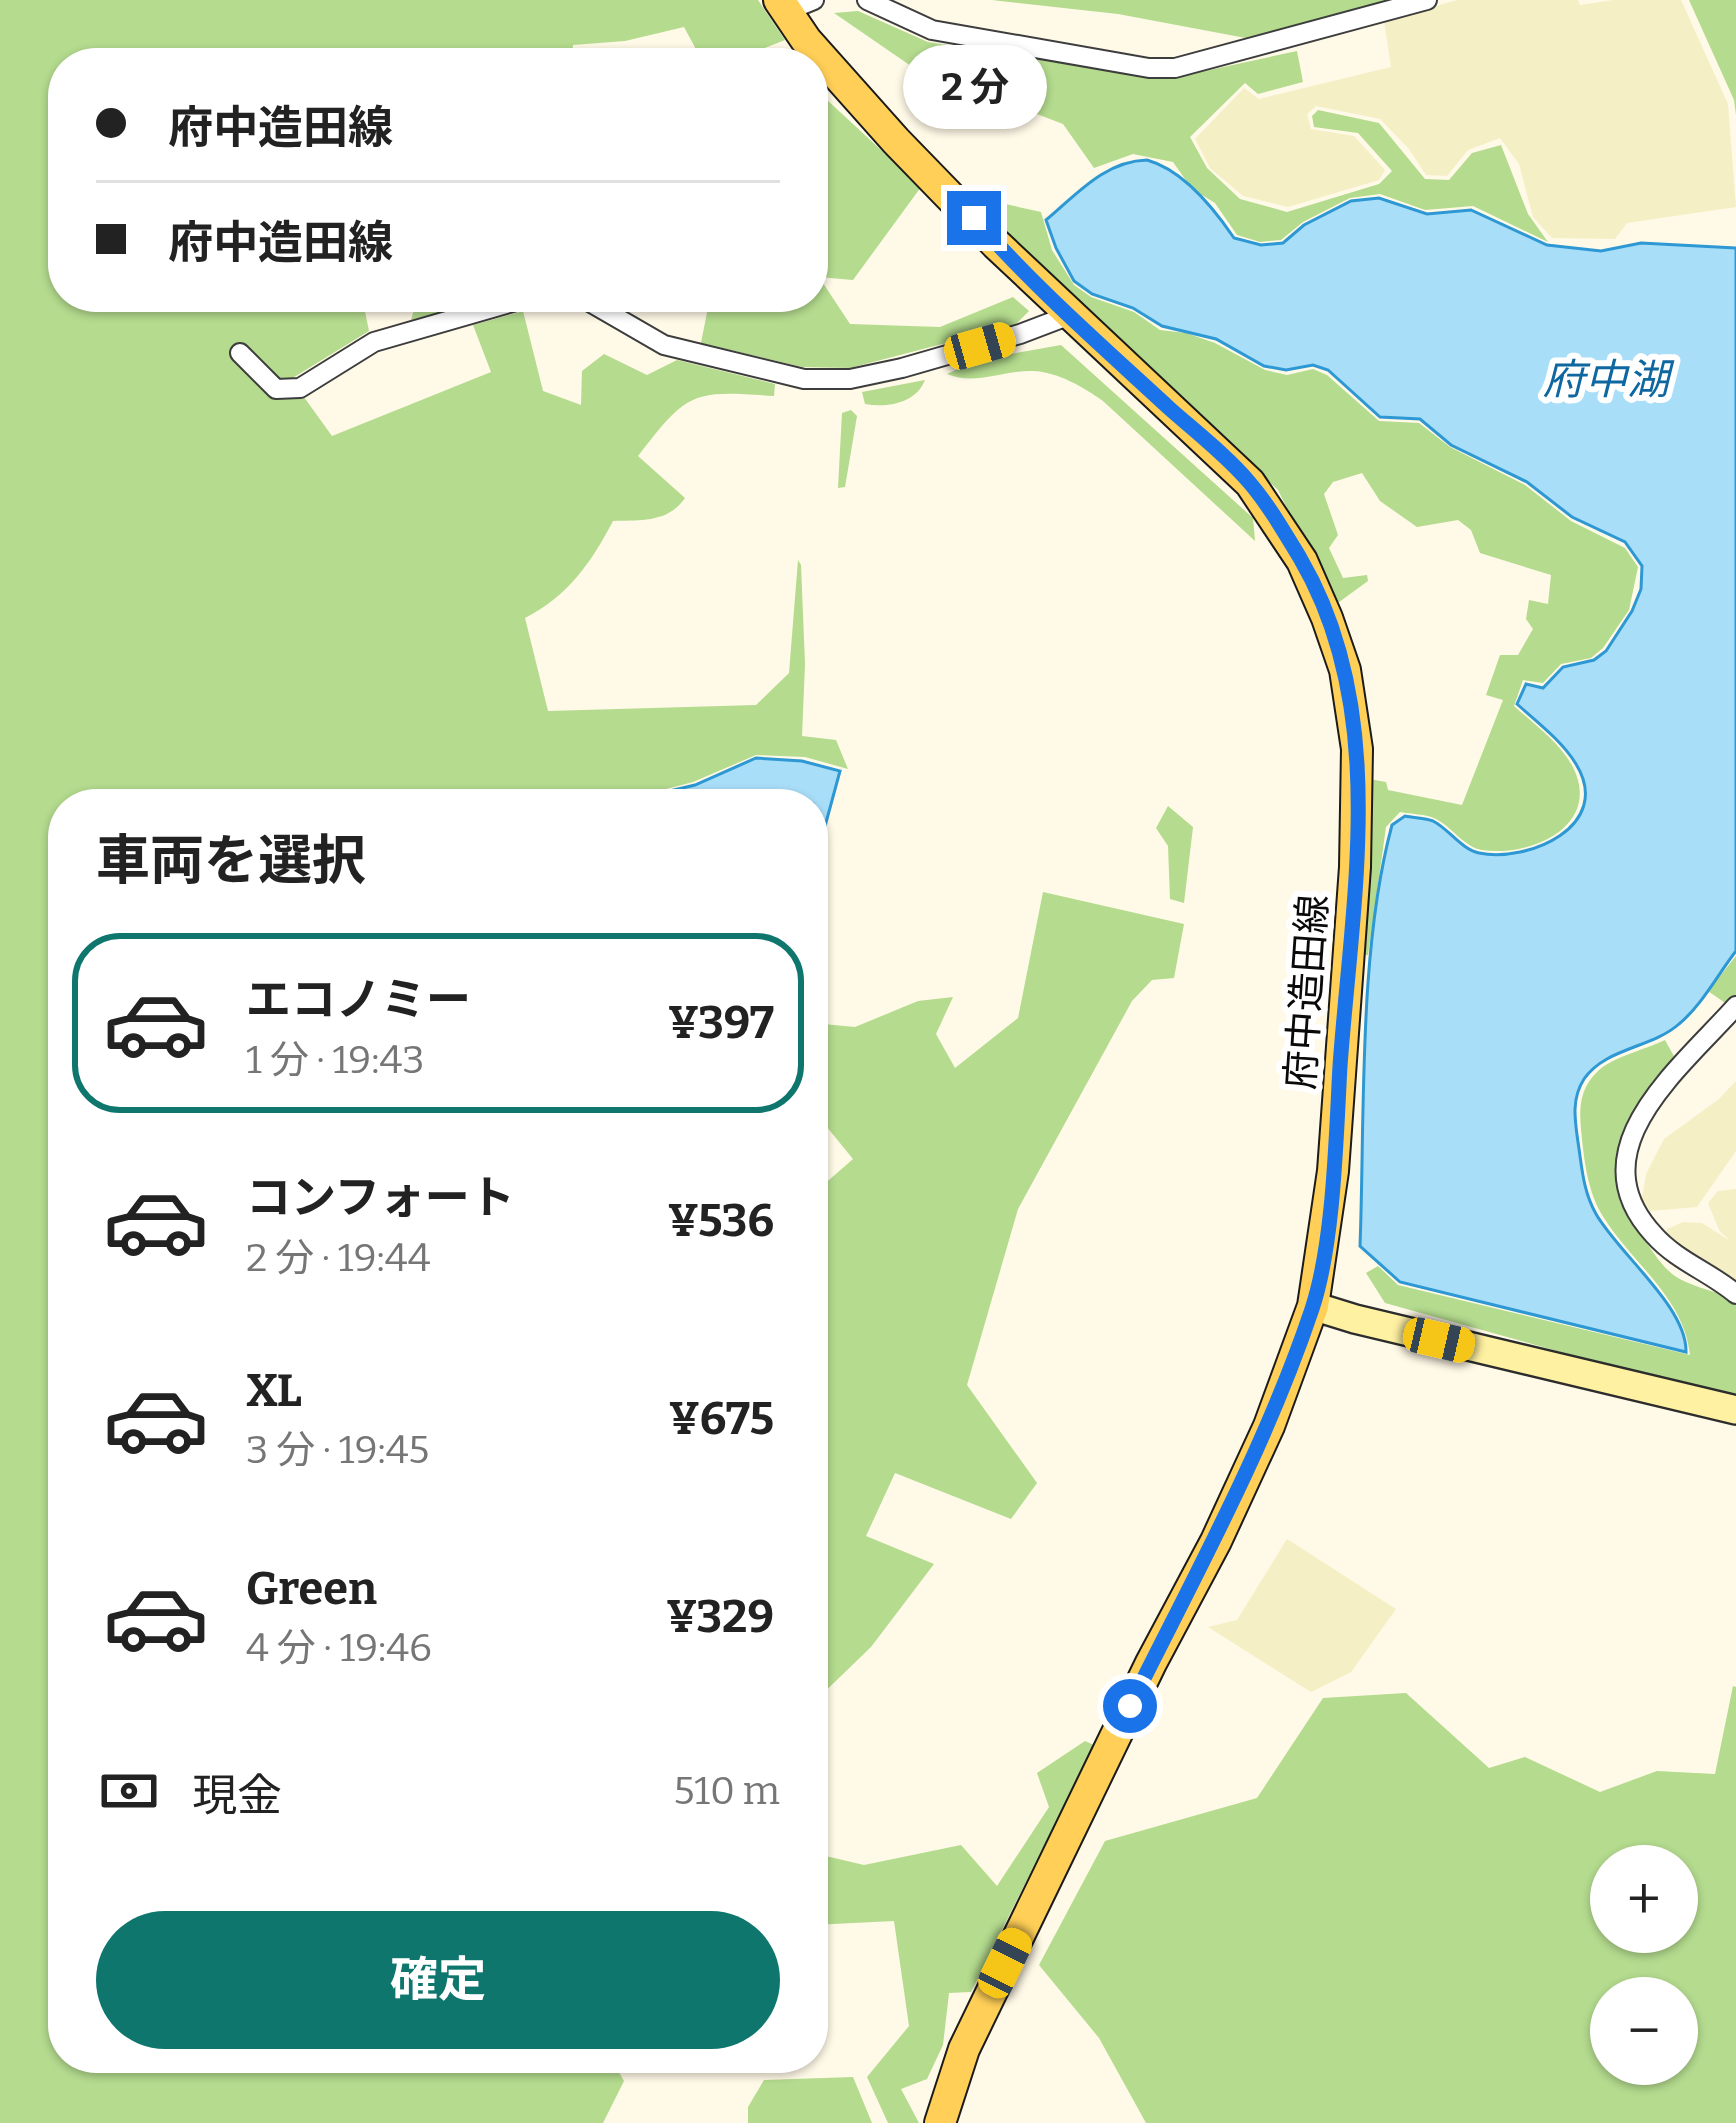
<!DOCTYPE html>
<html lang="ja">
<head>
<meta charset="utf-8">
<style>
  :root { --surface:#fff; --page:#f2f2f2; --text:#222; --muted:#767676; --line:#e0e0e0; --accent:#0f766e }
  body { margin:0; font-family:Bitter,"Noto Sans JP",serif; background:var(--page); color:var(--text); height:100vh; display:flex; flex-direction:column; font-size:45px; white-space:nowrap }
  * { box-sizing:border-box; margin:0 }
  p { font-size:39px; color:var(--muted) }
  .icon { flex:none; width:66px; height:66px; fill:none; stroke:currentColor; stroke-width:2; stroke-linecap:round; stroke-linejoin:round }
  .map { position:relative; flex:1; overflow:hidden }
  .drawer { position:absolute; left:48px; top:789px; width:780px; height:1284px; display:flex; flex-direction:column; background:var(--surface); border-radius:48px; box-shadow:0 3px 9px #0004 }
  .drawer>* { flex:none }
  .top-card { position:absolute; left:48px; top:48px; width:780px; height:264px; border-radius:48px; box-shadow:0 3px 9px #0004; display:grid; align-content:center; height:264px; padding:0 48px; background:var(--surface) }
  .tools { position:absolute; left:1590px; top:1845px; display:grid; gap:24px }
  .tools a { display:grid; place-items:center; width:108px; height:108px; border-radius:50%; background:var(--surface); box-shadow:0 3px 9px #0004; font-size:60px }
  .end { position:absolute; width:54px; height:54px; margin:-27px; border:15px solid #1a73e8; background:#fff; box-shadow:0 0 0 6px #fff }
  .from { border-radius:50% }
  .bubble { position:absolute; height:84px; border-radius:42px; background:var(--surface); box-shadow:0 3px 9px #0004; font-size:39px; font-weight:700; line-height:84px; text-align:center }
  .car { position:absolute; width:36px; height:72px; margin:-36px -18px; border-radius:15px; box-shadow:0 0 9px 3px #0007; background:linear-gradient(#f5c518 24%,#345 0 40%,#f5c518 0 76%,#345 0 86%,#f5c518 0) }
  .top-card b { display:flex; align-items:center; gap:42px; height:114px; font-size:45px }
  .top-card b+b { border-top:3px solid var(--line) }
  .top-card i { width:30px; height:30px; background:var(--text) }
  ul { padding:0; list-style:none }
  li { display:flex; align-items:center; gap:36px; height:180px; margin:0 24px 18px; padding:0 24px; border:6px solid transparent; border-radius:48px }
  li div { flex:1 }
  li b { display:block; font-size:45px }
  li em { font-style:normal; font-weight:700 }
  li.current { border-color:var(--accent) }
  li>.icon { width:108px; height:108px; stroke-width:1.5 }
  h2 { padding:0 48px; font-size:54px; line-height:144px }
  .pay { display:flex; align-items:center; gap:30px; height:132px; padding:0 48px; font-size:45px }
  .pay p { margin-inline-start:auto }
  .action { display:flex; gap:24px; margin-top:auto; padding:24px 48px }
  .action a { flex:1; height:138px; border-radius:72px; background:var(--accent); color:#fff; font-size:48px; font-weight:700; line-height:138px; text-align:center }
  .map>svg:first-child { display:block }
  .farmland { fill:#f5efc6 }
  .forest { fill:#b4db8e; fill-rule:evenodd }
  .water { fill:#a9def9; stroke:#2d98d3; stroke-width:3 }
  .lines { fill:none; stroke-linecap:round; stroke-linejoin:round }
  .street-casing { stroke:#3d3d3d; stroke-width:22 }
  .secondary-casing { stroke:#2c2c2c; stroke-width:32 }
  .primary-casing { stroke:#1b1b1b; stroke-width:34 }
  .street { stroke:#fff; stroke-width:18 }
  .secondary { stroke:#fff1a2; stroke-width:27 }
  .primary { stroke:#ffcf57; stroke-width:30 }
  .route { stroke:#1a73e8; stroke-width:15 }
  .labels { text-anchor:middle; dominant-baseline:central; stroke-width:12; stroke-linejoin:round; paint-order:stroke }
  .street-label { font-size:39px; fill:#0a0a0a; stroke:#fff }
  .water-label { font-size:42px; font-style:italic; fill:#0f679f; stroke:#fff }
</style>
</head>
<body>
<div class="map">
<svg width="1736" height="2123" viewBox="0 0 1736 2123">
  <rect width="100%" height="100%" fill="#fff9e7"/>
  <g class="farmland">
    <polygon points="1457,0 1578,0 1580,5 1613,0 1681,0 1728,104 1736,207 1627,223 1615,239 1552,238 1533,217 1519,164 1500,138 1468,150 1447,176 1426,175 1409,149 1380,119 1316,106 1307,114 1311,129 1354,136 1385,170 1379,180 1288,207 1243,196 1210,168 1195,139 1244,88 1259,99 1391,67 1384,21"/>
    <polygon points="1736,1081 1736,1151 1697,1207 1650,1211 1642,1199 1646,1174 1664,1139 1719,1099"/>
    <polygon points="1736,1189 1736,1287 1663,1240 1667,1229 1683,1222 1702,1223 1730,1241 1719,1230 1708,1203 1718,1191"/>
    <polygon points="1287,1539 1396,1609 1351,1672 1311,1692 1208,1627 1237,1620"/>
  </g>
  <g class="forest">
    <path d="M 0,0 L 758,0 L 785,40 L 728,62 L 715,54 L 698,53 L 684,27 L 625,41 L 573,45 L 572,63 L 63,63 L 63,297 L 362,297 L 369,331 L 291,379 L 332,436 L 491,372 L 473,325 L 523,311 L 543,391 L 581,405 L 582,371 L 604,354 L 647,375 L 677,360 L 775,384 L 774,396 C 692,390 688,391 638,456 L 685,498 C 668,523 640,520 613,521 C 591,563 568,596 525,618 L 548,711 L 756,705 L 789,673 L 798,560 L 801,565 L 805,664 L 802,736 L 836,740 L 848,769 L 805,757 L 756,755 L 693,782 L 647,794 L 646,804 L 63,804 L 63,2058 L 611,2058 L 624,2081 L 603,2123 L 0,2123 Z"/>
    <polygon points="992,0 1391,0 1251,39 1118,14"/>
    <polygon points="1689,0 1736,0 1736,115 1734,100"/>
    <polygon points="858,11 928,42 1168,79 1297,51 1303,82 1258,94 1245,83 1190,137 1207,168 1240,199 1287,212 1379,184 1392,171 1358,133 1314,127 1312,116 1318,110 1379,123 1425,179 1449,180 1472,153 1501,145 1528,214 1548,242 1473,206 1425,210 1380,194 1350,198 1303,222 1281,240 1260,242 1237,235 1215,203 1192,189 1173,162 1133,154 1094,168 1063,124 911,66 834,13"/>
    <polygon points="813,87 921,187 853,280 819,277 850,324 940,327 1013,297 1029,311 1015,325 850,368 802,367 701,343 710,297 813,297"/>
    <path d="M 992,201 L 1041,212 L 1052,250 L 1074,285 L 1091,297 L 1134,312 L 1160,330 L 1186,333 L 1215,343 L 1265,370 L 1287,375 L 1313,369 L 1327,375 L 1379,421 L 1419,423 L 1450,447 L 1525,485 L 1571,521 L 1625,548 L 1638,567 L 1629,610 L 1603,648 L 1591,658 L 1561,664 L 1543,683 L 1523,680 L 1514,706 C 1535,725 1566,747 1576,774 C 1597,830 1526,857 1482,850 C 1464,847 1452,827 1436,819 C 1426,814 1411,814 1400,812 L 1386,827 L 1368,955 L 1363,955 L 1369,779 L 1386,782 L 1388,790 L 1462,805 L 1503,700 L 1486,695 L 1500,655 L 1518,655 L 1533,629 L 1526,619 L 1529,600 L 1548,604 L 1551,575 L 1480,553 L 1471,530 L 1458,520 L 1417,527 L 1380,501 L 1362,473 L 1333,482 L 1324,494 L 1338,535 L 1329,548 L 1343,578 L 1367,575 L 1368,581 L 1335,605 L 1278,490 L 984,214 L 976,202 Z"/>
    <polygon points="418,297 499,297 411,320"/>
    <path d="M 1061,345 L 1253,518 L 1255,541 L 1103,401 C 1083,387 1058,372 1033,371 C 1003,370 976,386 947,374 L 977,360 Z"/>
    <path d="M 925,380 C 916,403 888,408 865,404 L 862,392 Z"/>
    <polygon points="851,410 857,416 845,487 838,488 842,413"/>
    <polygon points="1168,806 1193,827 1184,903 1170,899 1168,846 1156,828"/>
    <polygon points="1043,892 1184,924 1174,978 1152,980 1132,1001 1018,1209 967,1385 1037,1483 1011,1519 895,1473 866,1536 934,1564 871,1647 813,1703 813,1194 853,1159 813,1110 813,1023 855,1027 918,1001 953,997 936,1034 955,1068 1018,1018"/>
    <polygon points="1736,956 1736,995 1728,1005 1708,991"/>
    <path d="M 1665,1040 L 1676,1060 C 1627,1117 1591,1165 1641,1235 C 1650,1247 1659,1263 1671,1273 C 1685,1285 1714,1291 1732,1298 L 1736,1306 L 1736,1401 L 1385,1303 L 1366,1273 L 1378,1266 L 1398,1285 L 1690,1355 C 1684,1298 1634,1265 1604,1218 C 1587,1192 1584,1159 1581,1129 C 1579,1107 1580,1088 1598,1071 C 1614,1056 1645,1050 1665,1040 Z"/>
    <path d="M 1733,1686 L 1736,1687 L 1736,2123 L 1146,2123 L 1099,2038 L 1039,1965 L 1105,1841 L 1257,1798 L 1323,1698 L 1406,1693 L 1489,1768 L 1525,1757 L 1600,1792 L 1657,1771 L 1715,1774 ZM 1611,1866 L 1677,1866 L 1677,1932 L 1611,1932 ZM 1611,1998 L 1677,1998 L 1677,2064 L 1611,2064 Z"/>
    <polygon points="1085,1741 1094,1745 971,1992 949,1993 943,2045 927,2079 901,2089 919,2123 888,2123 867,2077 909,2026 894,1921 813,1925 813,1853 864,1865 961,1845 997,1886 1049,1807 1037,1773"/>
    <polygon points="853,2077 872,2123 748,2123 748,2107 764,2080"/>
  </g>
  <g class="water">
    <path d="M 1147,160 C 1183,170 1213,207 1234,238 L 1261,245 L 1283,243 L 1304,225 L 1351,201 L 1379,198 L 1427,214 L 1471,210 L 1547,245 L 1601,251 L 1641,243 L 1736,248 L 1736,951 C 1718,974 1702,1005 1679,1024 C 1652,1048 1605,1048 1584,1079 C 1571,1099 1575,1121 1578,1142 C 1582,1168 1583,1191 1596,1214 C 1619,1254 1687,1307 1686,1352 L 1400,1282 L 1360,1246 C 1365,1115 1358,951 1392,825 L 1405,816 C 1414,818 1425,818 1433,821 C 1449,829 1461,849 1479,853 C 1528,863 1614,826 1576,764 C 1562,741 1537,722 1517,704 L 1526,684 L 1543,688 L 1563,667 L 1594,660 L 1606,651 L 1632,611 L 1641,589 L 1642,566 L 1625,542 L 1572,517 L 1527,482 L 1451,445 L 1420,419 L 1380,417 L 1328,370 L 1313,365 L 1286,370 L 1264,366 L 1216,339 L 1162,326 L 1133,308 L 1092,294 L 1074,281 L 1056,248 L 1046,220 C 1077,194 1105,161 1147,160 Z"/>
    <polygon points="756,758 802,761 840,771 824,830 813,832 813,804 650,804 649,796 695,785"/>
  </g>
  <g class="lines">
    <g class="street-casing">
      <g id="street">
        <polyline points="867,0 932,30 1149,68 1175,68 1427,0"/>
        <polyline points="787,11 814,0"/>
        <polyline points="581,297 664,345 804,379 850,379 902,368 1020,334 1070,315"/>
        <polyline points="240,353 276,389 300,388 374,342 530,297"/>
        <path d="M 1736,1006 C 1679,1070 1575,1150 1654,1235 C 1677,1261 1710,1272 1736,1294"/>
      </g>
    </g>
    <g class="secondary-casing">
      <polyline id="secondary" points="1313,1306 1355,1319 1736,1410"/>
    </g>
    <g class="primary-casing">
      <polyline id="primary" points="779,0 806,40 896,141 996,244 1250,483 1302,561 1327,618 1345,670 1357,749 1355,867 1333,1171 1313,1306 1269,1426 1216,1541 1151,1663 964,2049 940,2123"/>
    </g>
    <use href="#street" class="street"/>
    <use href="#secondary" class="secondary"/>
    <use href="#primary" class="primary"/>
  </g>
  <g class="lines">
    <path class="route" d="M 974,218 C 1033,286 1103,347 1169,408 C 1196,432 1226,455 1249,482 C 1268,504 1285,533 1300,558 C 1390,711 1352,899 1340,1066 C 1336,1137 1334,1243 1312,1309 C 1265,1449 1195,1575 1130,1706"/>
  </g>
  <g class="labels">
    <g class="street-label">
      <text transform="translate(1307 992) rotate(-86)">府中造田線</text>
    </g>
    <g class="water-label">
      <text x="1606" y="380">府中湖</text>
    </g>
  </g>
</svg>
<div class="tools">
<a>+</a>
<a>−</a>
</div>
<i class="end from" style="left:1130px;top:1706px"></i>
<i class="end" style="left:974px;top:218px"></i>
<div class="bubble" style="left:903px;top:45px;width:144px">2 分</div>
<i class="car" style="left:980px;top:346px;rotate:74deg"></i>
<i class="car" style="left:1439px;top:1340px;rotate:103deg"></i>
<i class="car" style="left:1005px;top:1963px;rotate:26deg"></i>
<div class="top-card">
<b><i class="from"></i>府中造田線</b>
<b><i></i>府中造田線</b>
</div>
<section class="drawer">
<h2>車両を選択</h2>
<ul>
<li class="current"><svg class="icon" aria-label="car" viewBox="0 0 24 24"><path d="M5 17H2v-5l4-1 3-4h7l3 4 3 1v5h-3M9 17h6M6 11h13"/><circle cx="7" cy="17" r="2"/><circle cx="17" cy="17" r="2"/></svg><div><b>エコノミー</b><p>1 分 · 19:43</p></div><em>¥397</em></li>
<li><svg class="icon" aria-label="car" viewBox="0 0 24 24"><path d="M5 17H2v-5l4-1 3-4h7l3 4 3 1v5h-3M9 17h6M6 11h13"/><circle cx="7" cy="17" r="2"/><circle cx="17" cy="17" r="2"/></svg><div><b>コンフォート</b><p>2 分 · 19:44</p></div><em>¥536</em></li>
<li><svg class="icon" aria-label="car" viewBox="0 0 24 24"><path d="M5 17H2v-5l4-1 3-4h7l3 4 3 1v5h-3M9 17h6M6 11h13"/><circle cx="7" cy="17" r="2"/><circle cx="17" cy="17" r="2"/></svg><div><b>XL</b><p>3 分 · 19:45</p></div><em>¥675</em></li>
<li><svg class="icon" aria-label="car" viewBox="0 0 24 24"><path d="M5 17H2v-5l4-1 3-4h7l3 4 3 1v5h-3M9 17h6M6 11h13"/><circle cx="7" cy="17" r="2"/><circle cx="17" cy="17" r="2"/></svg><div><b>Green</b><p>4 分 · 19:46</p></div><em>¥329</em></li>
</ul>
<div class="pay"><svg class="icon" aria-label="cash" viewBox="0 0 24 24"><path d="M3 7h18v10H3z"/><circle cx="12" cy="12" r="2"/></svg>現金<p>510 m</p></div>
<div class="action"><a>確定</a></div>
</section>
</div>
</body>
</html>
